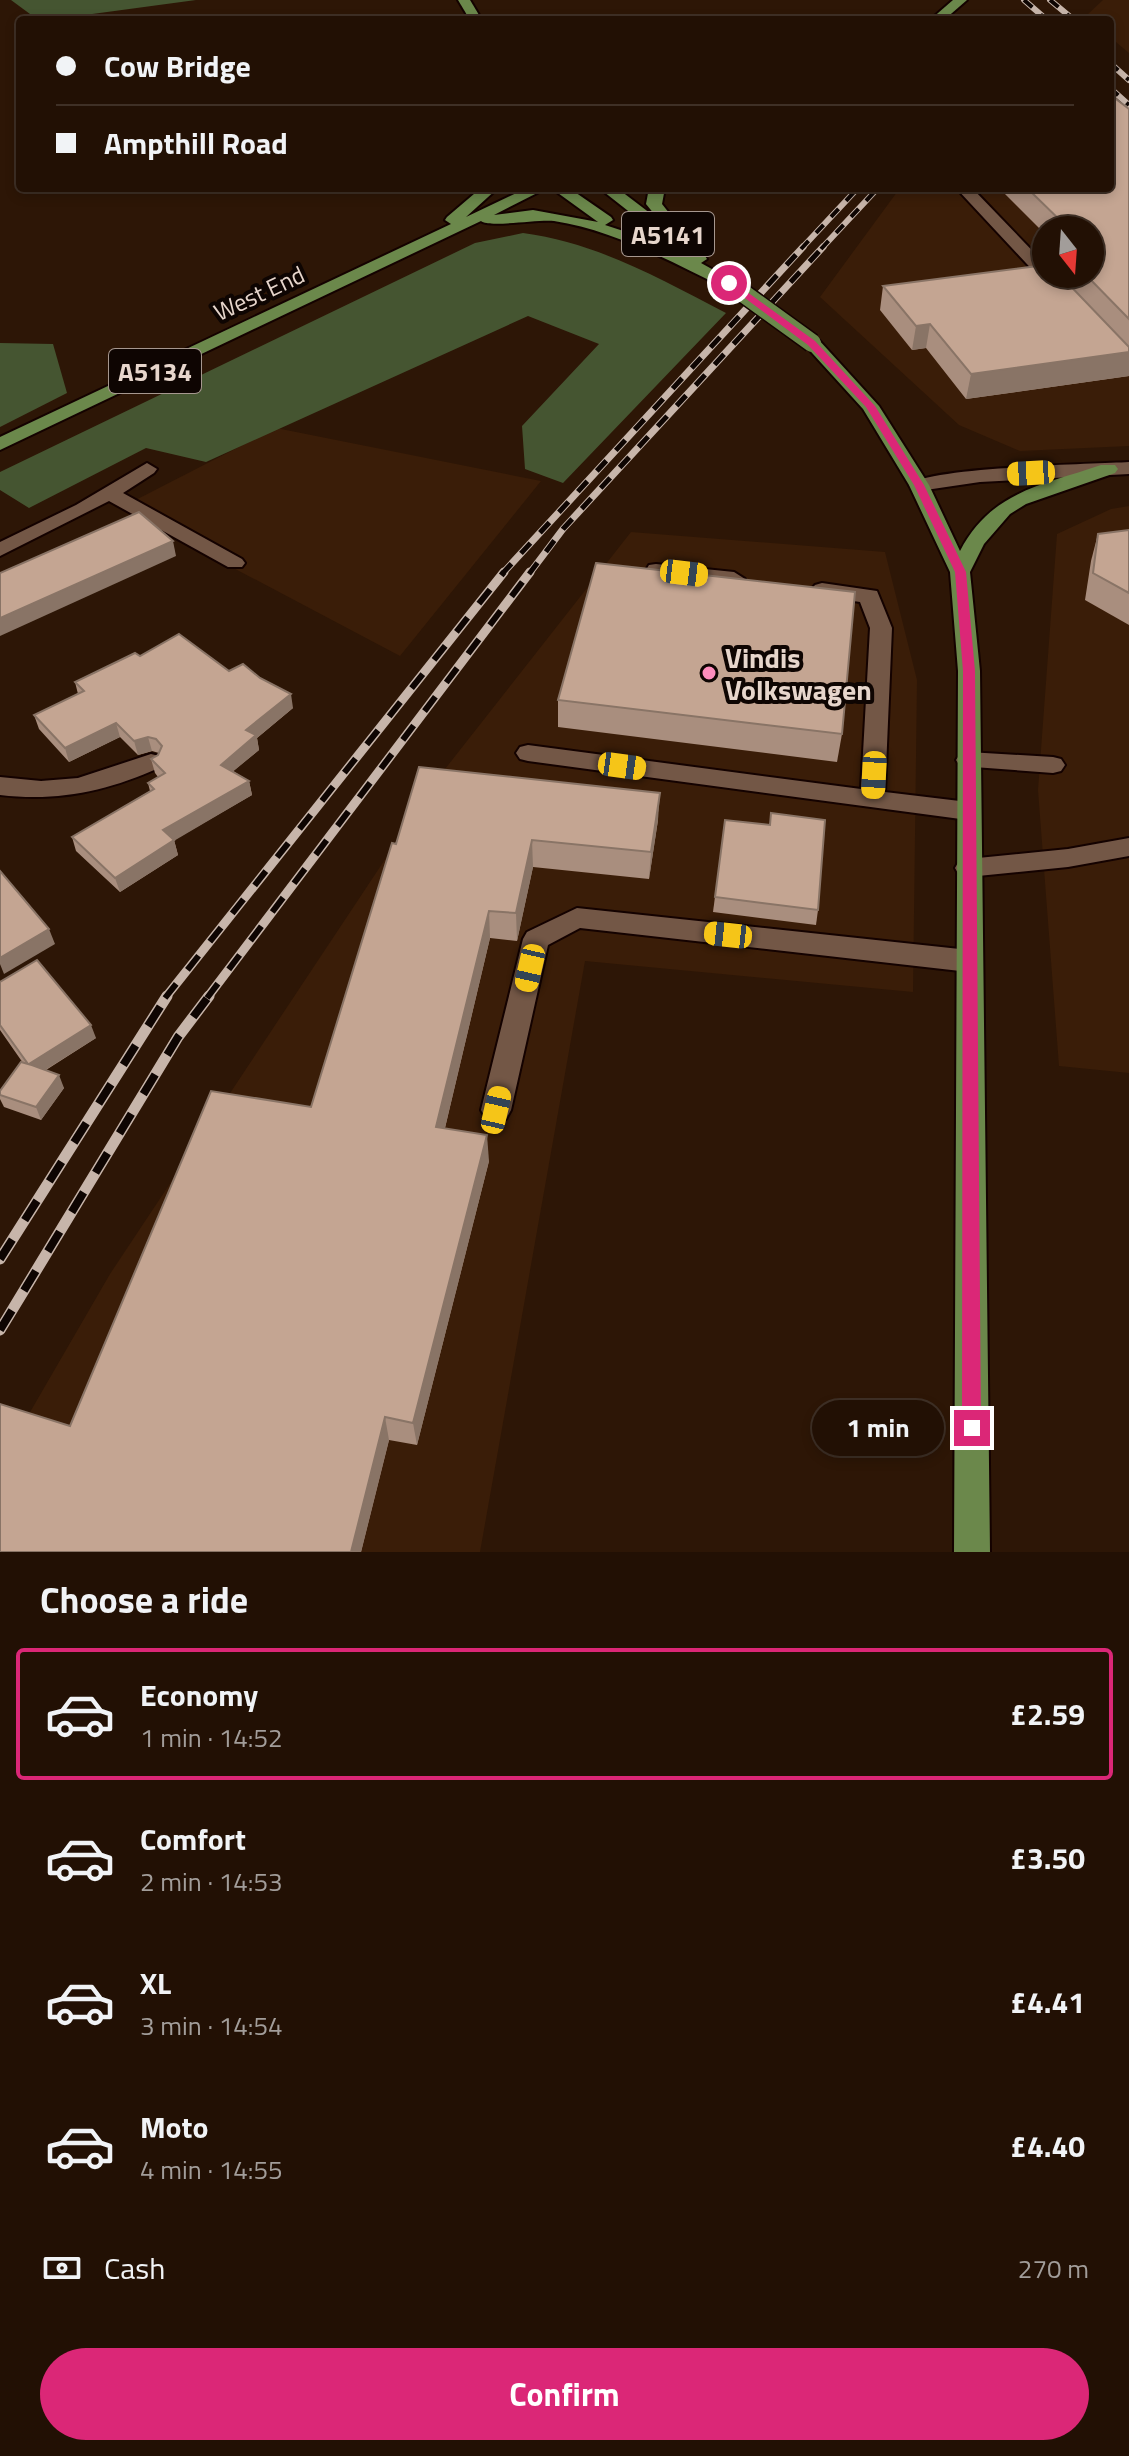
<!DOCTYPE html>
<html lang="en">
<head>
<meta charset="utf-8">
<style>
  :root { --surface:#221004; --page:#2a190e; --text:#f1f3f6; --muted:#a29d9a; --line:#3f3026; --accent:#db2777 }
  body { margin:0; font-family:"Titillium Web",sans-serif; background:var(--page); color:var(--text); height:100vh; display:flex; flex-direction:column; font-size:30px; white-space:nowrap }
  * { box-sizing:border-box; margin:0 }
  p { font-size:26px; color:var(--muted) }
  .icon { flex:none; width:44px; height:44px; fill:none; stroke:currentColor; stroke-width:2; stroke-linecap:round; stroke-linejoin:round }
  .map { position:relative; height:1552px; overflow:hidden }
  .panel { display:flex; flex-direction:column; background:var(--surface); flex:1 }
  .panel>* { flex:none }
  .top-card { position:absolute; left:16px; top:16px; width:1098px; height:176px; border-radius:8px; box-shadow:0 4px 12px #0003,0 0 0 2px var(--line); display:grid; align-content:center; height:176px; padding:0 40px; background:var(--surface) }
  .needle { width:52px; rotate:163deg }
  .tools { position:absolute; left:1032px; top:216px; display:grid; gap:16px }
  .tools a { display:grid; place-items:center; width:72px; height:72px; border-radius:50%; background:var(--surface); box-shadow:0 4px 12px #0003,0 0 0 2px var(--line); font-size:40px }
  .end { position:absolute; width:36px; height:36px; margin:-18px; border:10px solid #db2777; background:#fff; box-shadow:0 0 0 4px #fff }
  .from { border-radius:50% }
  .bubble { position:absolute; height:56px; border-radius:28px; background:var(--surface); box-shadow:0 4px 12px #0003,0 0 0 2px var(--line); font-size:26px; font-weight:700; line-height:56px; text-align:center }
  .car { position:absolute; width:24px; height:48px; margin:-24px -12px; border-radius:10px; box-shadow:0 0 6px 2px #0007; background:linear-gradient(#f5c518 24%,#345 0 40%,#f5c518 0 76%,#345 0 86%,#f5c518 0) }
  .top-card b { display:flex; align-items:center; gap:28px; height:76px; font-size:30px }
  .top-card b+b { border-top:2px solid var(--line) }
  .top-card i { width:20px; height:20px; background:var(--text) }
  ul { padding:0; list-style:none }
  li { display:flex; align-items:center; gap:24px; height:132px; margin:0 16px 12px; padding:0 24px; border:4px solid transparent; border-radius:8px }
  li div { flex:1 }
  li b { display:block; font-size:30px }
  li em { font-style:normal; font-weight:700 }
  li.current { border-color:var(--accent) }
  li>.icon { width:72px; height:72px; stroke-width:1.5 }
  h2 { padding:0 40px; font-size:36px; line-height:96px }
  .pay { display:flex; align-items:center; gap:20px; height:88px; padding:0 40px; font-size:30px }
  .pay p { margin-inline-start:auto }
  .action { display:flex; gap:16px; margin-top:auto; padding:16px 40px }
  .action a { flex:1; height:92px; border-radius:48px; background:var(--accent); color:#fff; font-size:32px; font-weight:700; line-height:92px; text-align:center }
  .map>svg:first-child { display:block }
  .built { fill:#3a1d08; fill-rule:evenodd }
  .forest { fill:#455531 }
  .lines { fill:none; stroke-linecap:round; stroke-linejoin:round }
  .minor-casing { stroke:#140200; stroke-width:4 }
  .major-casing { stroke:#140200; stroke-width:4 }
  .minor { fill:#735746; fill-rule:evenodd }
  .major { fill:#6b884b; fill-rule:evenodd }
  .rail-far3-casing { stroke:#c7b5aa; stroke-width:6 }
  .rail-far2-casing { stroke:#c7b5aa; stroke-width:7 }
  .rail-far1-casing { stroke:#c7b5aa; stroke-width:9 }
  .rail-casing { stroke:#c7b5aa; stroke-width:11 }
  .rail-far3 { stroke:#0e0502; stroke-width:4; stroke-dasharray:11; stroke-linecap:butt }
  .rail-far2 { stroke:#0e0502; stroke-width:5; stroke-dasharray:14; stroke-linecap:butt }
  .rail-far1 { stroke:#0e0502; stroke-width:6; stroke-dasharray:18; stroke-linecap:butt }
  .rail { stroke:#0e0502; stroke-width:8; stroke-dasharray:23; stroke-linecap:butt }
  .major-bridge-casing { stroke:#140200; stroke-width:21; stroke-linecap:butt }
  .major-bridge { stroke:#6b884b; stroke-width:18 }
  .wall { fill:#a98e7e }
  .shaded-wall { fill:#897466 }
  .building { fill:#c4a592; stroke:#897466; stroke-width:2 }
  .route { fill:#db2777 }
  .poi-dot { fill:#fe8ebd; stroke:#0e0502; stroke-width:3 }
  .labels { text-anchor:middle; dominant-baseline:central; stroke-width:8; stroke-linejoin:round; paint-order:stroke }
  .far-street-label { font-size:24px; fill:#e7d6cc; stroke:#0e0502 }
  .shield { fill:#0e0502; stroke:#a6978f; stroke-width:2 }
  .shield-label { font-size:26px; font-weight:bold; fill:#e7d6cc }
  .poi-label { font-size:28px; font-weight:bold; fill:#e7d6cc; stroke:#0e0502; text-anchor:start }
</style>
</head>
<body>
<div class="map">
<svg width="1129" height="1552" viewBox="0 0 1129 1552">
  <rect width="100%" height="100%" fill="#2d1606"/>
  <g class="built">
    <polygon points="1103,0 1129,0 1129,53 1110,37 1110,20 1090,20 1086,16"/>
    <path d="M 1129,133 L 1129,446 L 1020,451 L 959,425 L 820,297 L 900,188 L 1110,188 ZM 1046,230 L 1090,230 L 1090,274 L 1046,274 Z"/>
    <polygon points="276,428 541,481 400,656 120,508"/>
    <polygon points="1129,506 1129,1073 1059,1066 1038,790 1057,534 1111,509"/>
    <polygon points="631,532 885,552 917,680 913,992 585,961 480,1552 0,1552 0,1464 110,1274 445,769"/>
  </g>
  <g class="forest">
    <polygon points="11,0 196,0 70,17 30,14"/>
    <path d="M 523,233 C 598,243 660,279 726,313 L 563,483 L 525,469 L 522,426 L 599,344 L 528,316 L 206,462 L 146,448 L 29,508 L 0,490 L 0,472 L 475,243 Z"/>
    <polygon points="0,343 53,344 67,393 0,427"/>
  </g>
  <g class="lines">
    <g class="minor-casing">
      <g id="minor">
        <polygon points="956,188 972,188 1046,265 1046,274 1055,274 1068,289 1066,293 1054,293"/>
        <path d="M 1129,462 L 1129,474 L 980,482 L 919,491 L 909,485 C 925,467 1095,464 1129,462 Z"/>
        <polygon points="147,463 157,469 154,473 123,493 242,559 245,563 242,567 228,567 109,501 0,556 0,542 76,505"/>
        <polygon points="656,564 734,572 745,579 734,586 649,575 646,570 649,565"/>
        <polygon points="822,583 877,591 892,628 885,792 968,802 977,805 980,811 977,817 968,820 528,761 520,759 516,753 520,747 528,745 861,789 870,628 860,602 815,595 811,590 815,585"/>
        <polygon points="968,752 1053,757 1061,759 1065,765 1061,771 1053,773 960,766 956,760 960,754"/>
        <path d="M 151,754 L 159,756 L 163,762 L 159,768 C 107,791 58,802 0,795 L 0,777 L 41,781 L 78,778 Z"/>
        <polygon points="1129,838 1129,856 1068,867 968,877 959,875 955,868 959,861 968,859 1068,849"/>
        <polygon points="577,908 969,950 978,954 982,961 978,968 969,972 580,928 548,945 511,1110 506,1119 496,1122 486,1119 481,1110 523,939 527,932"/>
      </g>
    </g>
    <g class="major-casing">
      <g id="major">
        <polygon points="458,0 470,0 482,20 470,20"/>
        <polygon points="953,0 967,0 944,20 930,20"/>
        <path d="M 481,188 L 498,188 L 466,217 L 527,188 L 547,188 L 494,215 L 533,210 L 598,222 L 551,188 L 569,188 L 611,217 L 613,220 L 605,225 L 654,241 L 684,255 L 599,188 L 617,188 L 659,220 L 646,204 L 649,188 L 665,188 L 662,204 L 680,227 L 673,231 L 705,256 L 707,259 L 701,263 L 737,283 L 729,288 L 723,287 C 670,261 613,230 554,221 C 538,219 489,228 481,221 L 0,450 L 0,437 L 451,224 L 445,220 L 447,217 Z"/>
        <path d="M 812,338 L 818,339 L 879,406 L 929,485 L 960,551 C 991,491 1043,485 1101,465 L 1115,465 L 1118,469 L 1115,473 L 1026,504 L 1010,514 L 984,544 L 970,572 L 980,671 L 990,1552 L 954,1552 L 958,671 L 950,572 L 909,485 L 863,409 L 803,343 Z"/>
      </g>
    </g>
    <use href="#minor" class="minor"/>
    <use href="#major" class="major"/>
    <g class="rail-far3-casing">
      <g id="rail-far3">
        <polyline points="1024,0 1047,20"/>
        <polyline points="1050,0 1074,20"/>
        <polyline points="1110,63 1129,80"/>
        <polyline points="1110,88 1129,105"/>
        <polyline points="801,249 858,188"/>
        <polyline points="821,249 878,188"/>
      </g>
    </g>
    <g class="rail-far2-casing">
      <g id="rail-far2">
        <polyline points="502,574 803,247"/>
        <polyline points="529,574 563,529 823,247"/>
      </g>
    </g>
    <g class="rail-far1-casing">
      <g id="rail-far1">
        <polyline points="165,998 504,572"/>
        <polyline points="207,998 530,572"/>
      </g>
    </g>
    <g class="rail-casing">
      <g id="rail">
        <polyline points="0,1259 167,996"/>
        <polyline points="0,1330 178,1037 209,996"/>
      </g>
    </g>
    <use href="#rail-far3" class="rail-far3"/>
    <use href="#rail-far2" class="rail-far2"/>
    <use href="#rail-far1" class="rail-far1"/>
    <use href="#rail" class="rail"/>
    <g class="major-bridge-casing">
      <polyline id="major-bridge" points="729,283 812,343"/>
    </g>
    <use href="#major-bridge" class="major-bridge"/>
  </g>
  <g class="wall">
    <polygon points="1129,109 1129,376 966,399 926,348 912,350 880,310 883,286 1068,284 1071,274 1090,274 1090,230 1046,230 1046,235 999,188 1110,188"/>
    <polygon points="1129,530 1129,625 1085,600 1091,561 1098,534"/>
    <polygon points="140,656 229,671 293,708 257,738 259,750 233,771 249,781 252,795 174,840 178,855 120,892 76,851 72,837 150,791 148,783 158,777 155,773 151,759 158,755 159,753 152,751 138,755 120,737 69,762 39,729 34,715 78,694 75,682"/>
    <polygon points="558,700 842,734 837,762 558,727"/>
    <polygon points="658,820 649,879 533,867 517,941 490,938 445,1128 489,1161 417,1445 389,1440 361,1552 0,1552 70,1426 311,1107 396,844"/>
    <polygon points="725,820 818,910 816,925 713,912"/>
    <polygon points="0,982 96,1038 46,1070 64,1088 41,1120 4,1107 0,1099 0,1091 23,1063 0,1030"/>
  </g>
  <g class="shaded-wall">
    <polygon points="930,324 926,348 912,350 916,326"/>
    <polygon points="1129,352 1129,376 966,399 971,374"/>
    <polygon points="173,541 176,556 0,636 0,618"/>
    <polygon points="291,694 293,708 257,738 259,750 224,779 221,765 246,730"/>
    <polygon points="116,723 120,737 69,762 65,748"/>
    <polygon points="148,737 152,751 138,755 134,741"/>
    <polygon points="249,781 252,795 167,845 163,830"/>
    <polygon points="660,793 658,820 649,879 651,852"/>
    <polygon points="174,840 178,855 120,892 115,878"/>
    <polygon points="532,840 533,867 517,941 516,913"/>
    <polygon points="489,911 490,938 439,1153 436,1127"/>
    <polygon points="49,929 55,944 4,974 0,964 0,958"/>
    <polygon points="91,1025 96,1038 34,1077 29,1064"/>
    <polygon points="59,1075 64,1088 41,1120 36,1107"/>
    <polygon points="487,1135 489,1161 417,1445 413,1423"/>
    <polygon points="385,1417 389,1440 361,1552 351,1552"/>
  </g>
  <g class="building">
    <polygon points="1110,96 1112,96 1129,109 1129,319 1085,274 1090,274 1090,260 1099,259 1090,249 1090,230 1070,230 1027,188 1110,188"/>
    <polygon points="1046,265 1046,274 1059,274 1129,347 1129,352 971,374 930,324 916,326 883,286"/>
    <polygon points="139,512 173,541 0,618 0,573"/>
    <polygon points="1129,530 1129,593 1093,573 1098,534"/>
    <polygon points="596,563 855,592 842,734 558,700"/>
    <polygon points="179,634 229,671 243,664 260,678 291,694 246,730 256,735 221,765 249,781 163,830 174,840 115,878 72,837 154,789 148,783 165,773 151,759 158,755 162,746 156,739 148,737 134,741 116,723 65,748 34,715 84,691 75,682 135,653 140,656"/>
    <polygon points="419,767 660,793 651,852 532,840 516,913 489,911 436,1127 487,1135 413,1423 385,1417 351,1552 0,1552 0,1404 70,1426 211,1091 311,1107 392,843 396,844"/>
    <polygon points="771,813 825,820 818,910 715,897 725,820 770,825"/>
    <polygon points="0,871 49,929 0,958"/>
    <polygon points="37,960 91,1025 29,1064 59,1075 36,1107 0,1095 0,1091 21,1062 28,1064 0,1025 0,982"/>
  </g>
  <polygon class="route" points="726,281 732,281 815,341 875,406 924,485 966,572 975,671 981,1428 978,1434 972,1437 965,1434 962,1428 963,671 955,572 914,485 866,407 808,345 726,284"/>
  <circle class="poi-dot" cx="709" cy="673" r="8"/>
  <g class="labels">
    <g class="far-street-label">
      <text transform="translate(259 293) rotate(-25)">West End</text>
    </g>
    <g class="shield">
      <rect x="622" y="212" width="92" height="44" rx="6"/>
      <rect x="109" y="349" width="92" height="44" rx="6"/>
    </g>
    <g class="shield-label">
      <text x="668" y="234">A5141</text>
      <text x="155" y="371">A5134</text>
    </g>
    <g class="poi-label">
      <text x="725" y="657">Vindis<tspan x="725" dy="32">Volkswagen</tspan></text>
    </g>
  </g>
</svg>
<div class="tools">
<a><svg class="needle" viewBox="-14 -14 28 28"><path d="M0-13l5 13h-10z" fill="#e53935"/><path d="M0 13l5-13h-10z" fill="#a29d9a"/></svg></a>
</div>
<i class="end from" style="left:729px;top:283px"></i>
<i class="end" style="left:972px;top:1428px"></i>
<div class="bubble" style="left:812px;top:1400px;width:132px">1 min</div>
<i class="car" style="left:1031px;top:473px;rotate:267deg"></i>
<i class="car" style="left:684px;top:573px;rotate:97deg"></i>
<i class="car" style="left:622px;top:766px;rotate:98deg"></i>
<i class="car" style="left:874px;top:775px;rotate:183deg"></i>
<i class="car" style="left:728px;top:935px;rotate:276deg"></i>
<i class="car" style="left:530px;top:968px;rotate:193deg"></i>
<i class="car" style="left:496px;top:1110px;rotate:13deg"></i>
<div class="top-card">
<b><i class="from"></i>Cow Bridge</b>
<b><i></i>Ampthill Road</b>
</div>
</div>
<section class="panel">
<h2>Choose a ride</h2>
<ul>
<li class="current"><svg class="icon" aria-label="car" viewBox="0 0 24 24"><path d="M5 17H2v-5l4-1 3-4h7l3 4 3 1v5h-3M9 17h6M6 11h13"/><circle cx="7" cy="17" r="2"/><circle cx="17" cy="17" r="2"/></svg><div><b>Economy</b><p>1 min · 14:52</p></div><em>£2.59</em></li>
<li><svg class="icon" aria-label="car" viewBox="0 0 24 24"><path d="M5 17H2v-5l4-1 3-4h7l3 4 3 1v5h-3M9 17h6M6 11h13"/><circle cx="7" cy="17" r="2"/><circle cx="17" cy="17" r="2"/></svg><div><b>Comfort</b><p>2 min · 14:53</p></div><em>£3.50</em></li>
<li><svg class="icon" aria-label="car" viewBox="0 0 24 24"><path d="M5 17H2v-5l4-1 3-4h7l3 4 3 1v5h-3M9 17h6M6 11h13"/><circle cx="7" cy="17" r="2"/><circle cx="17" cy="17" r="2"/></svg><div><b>XL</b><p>3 min · 14:54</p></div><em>£4.41</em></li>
<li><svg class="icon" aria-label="car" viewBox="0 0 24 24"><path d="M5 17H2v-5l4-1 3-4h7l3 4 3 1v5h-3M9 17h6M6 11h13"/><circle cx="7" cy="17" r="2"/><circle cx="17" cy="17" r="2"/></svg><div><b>Moto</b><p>4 min · 14:55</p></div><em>£4.40</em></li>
</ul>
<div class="pay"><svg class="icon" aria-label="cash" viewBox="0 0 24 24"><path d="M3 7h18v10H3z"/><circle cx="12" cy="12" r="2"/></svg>Cash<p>270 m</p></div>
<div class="action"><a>Confirm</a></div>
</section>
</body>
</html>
